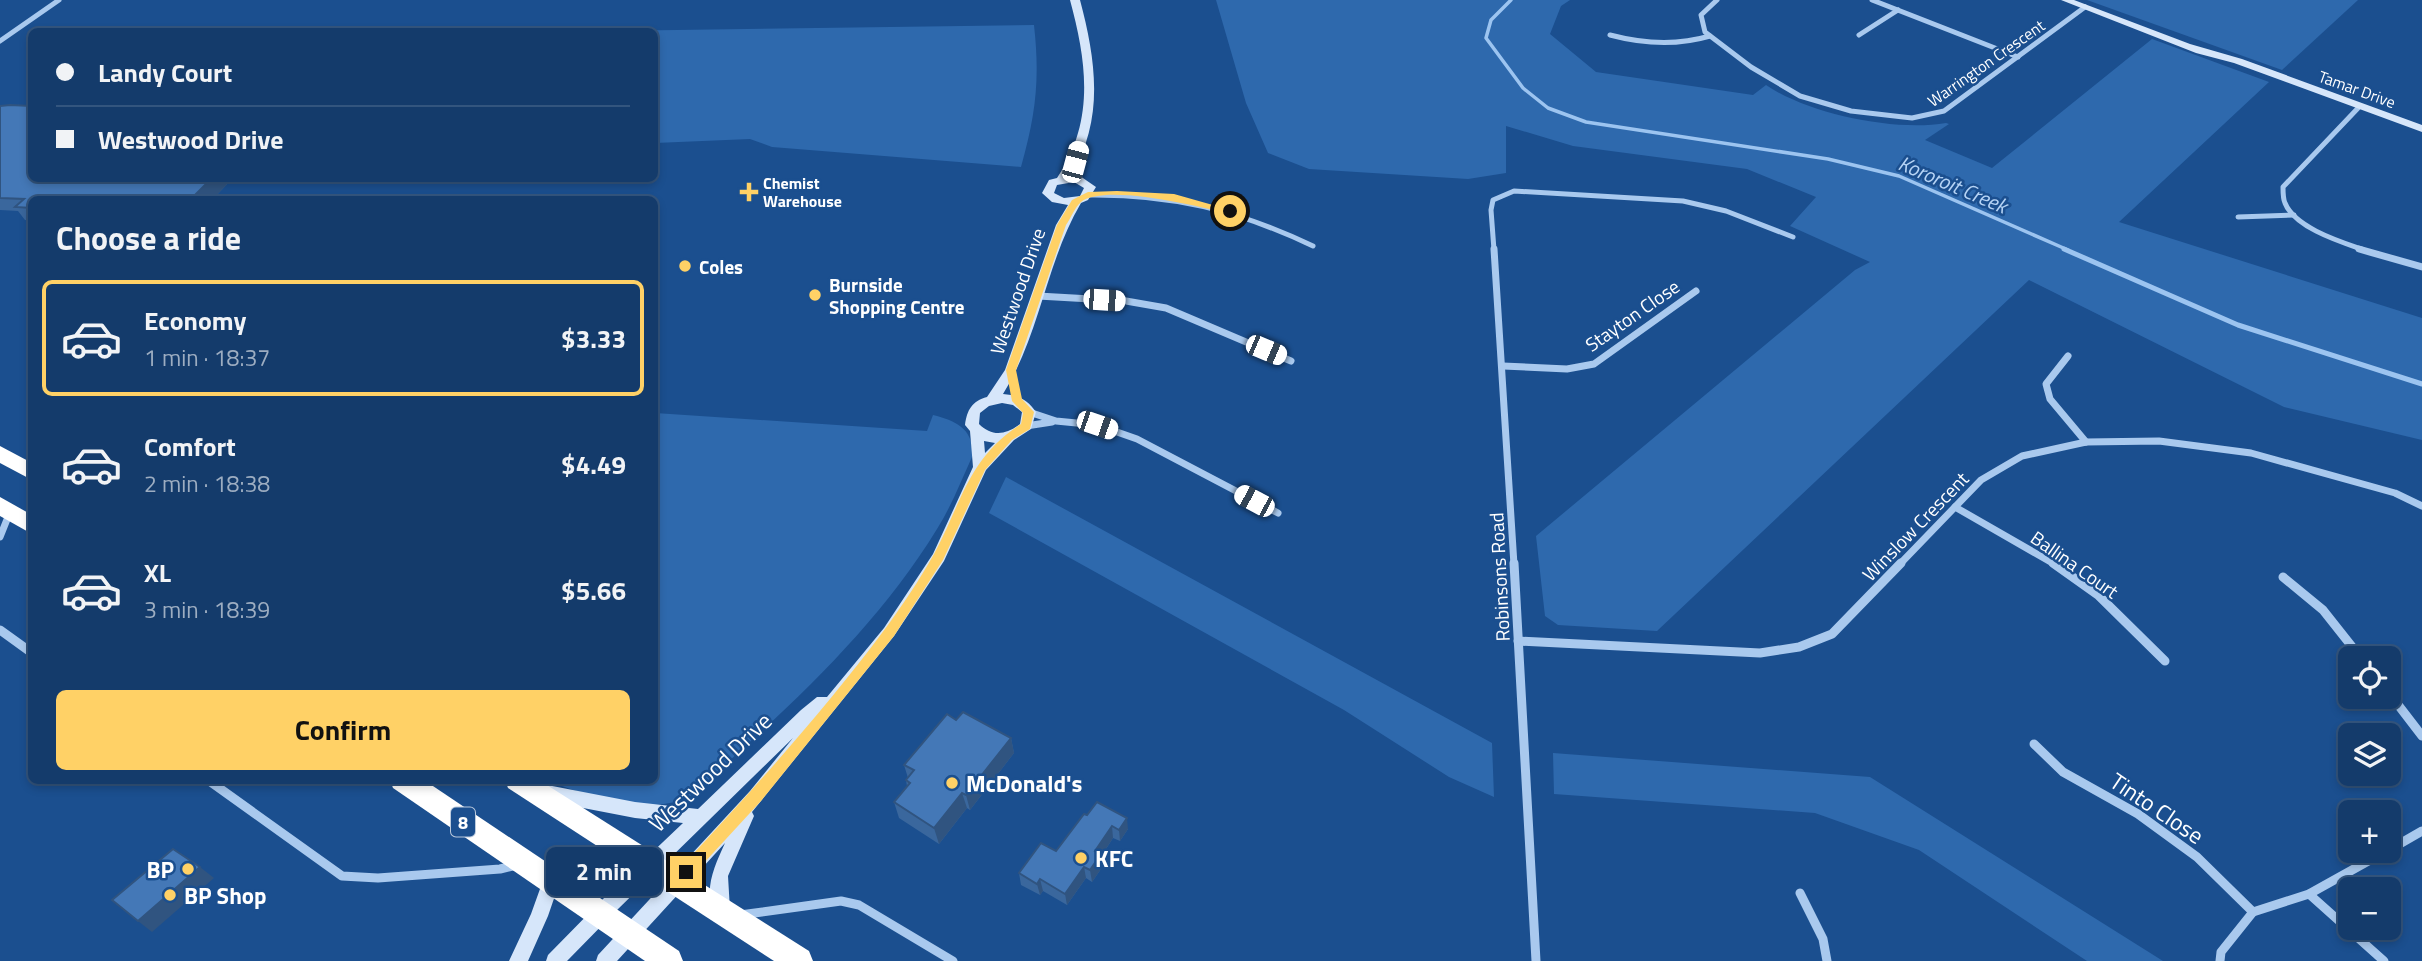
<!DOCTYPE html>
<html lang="en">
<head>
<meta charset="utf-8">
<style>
  :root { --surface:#143b6b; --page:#214673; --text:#f1f3f6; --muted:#9dadc1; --line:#33557e; --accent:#ffd166 }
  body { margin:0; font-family:"Titillium Web",sans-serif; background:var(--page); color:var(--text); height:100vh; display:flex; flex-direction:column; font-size:26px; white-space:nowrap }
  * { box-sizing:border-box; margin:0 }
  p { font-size:23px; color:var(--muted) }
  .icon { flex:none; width:38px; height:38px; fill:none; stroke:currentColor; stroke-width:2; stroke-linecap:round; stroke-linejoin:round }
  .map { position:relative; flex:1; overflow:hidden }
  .sheet { position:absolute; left:28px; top:196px; width:630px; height:588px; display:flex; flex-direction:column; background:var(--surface); border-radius:10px; box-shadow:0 4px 10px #0003,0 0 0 2px var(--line) }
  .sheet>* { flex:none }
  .top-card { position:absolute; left:28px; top:28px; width:630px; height:154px; border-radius:10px; box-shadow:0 4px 10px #0003,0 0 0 2px var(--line); display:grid; align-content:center; height:154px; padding:0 28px; background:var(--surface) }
  .controls { position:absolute; left:2338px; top:646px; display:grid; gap:14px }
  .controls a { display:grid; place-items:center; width:63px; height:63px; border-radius:10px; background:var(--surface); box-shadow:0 4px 10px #0003,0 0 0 2px var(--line); font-size:35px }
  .end { position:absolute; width:32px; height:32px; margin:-16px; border:9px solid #ffd166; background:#111; box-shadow:0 0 0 4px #111 }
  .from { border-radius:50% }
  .bubble { position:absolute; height:49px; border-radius:10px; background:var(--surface); box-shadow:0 4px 10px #0003,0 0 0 2px var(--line); font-size:23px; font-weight:700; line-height:49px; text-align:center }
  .car { position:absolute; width:21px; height:42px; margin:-21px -10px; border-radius:9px; box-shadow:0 0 5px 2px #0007; background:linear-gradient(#fff 24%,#345 0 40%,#fff 0 76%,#345 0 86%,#fff 0) }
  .top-card b { display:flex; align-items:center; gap:24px; height:66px; font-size:26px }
  .top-card b+b { border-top:2px solid var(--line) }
  .top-card i { width:18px; height:18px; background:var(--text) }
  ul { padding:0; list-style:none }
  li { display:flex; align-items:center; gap:21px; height:116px; margin:0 14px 10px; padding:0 14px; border:4px solid transparent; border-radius:10px }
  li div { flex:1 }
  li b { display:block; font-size:26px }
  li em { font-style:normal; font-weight:700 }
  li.selected { border-color:var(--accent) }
  li>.icon { width:63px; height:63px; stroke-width:1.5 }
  h2 { padding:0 28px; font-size:32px; line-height:84px }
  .action { display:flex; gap:14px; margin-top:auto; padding:14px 28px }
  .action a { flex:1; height:80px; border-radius:10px; background:var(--accent); color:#111; font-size:28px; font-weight:700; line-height:80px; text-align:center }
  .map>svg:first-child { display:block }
  .green { fill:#2e69ad }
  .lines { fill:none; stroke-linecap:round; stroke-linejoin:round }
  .stream-far1 { stroke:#9cc4f0; stroke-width:3.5 }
  .stream { stroke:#9cc4f0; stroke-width:5 }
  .street-far2 { stroke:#a9c9ee; stroke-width:5 }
  .street-far1 { stroke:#a9c9ee; stroke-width:7 }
  .street { stroke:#a9c9ee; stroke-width:9 }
  .secondary { fill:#d6e6fa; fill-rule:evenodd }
  .highway { fill:#fff; fill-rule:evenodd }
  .wall { fill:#3a679d }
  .shaded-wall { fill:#305480 }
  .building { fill:#4478b7; stroke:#305480; stroke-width:2 }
  .route { fill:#ffd166 }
  .poi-dot { fill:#ffd166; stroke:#1b4f8f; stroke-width:2.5 }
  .labels { text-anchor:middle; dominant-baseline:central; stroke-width:5; stroke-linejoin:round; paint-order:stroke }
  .far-street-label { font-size:16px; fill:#fff; stroke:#1b4f8f }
  .far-poi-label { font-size:16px; font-weight:bold; fill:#fff; stroke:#1b4f8f; text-anchor:start }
  .shield { fill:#1b4f8f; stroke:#bbcadd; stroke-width:2 }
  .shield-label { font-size:18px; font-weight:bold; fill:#fff }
  .poi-label { font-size:19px; font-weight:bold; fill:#fff; stroke:#1b4f8f; text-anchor:start }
  .street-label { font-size:19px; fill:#fff; stroke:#1b4f8f }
  .water-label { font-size:21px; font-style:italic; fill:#b5d3f5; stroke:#1b4f8f }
  .near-street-label { font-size:23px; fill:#fff; stroke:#1b4f8f }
  .near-poi-label { font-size:23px; font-weight:bold; fill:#fff; stroke:#1b4f8f; text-anchor:start }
</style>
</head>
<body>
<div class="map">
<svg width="2422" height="961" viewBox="0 0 2422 961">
  <rect width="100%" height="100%" fill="#1b4f8f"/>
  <g class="green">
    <path d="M 1216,0 L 1570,0 L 1561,6 L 1550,34 L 1596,72 L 1753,95 L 1766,85 C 1808,114 1895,132 1946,123 L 1949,124 L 1925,140 L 1992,168 L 2152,39 L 2269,82 L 2119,222 L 2422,318 L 2422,440 L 2284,407 L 2029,280 L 1657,631 L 1558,625 L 1545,616 L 1536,536 L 1855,270 L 1870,262 L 1790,226 L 1816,197 L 1747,169 L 1573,146 L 1506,126 L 1506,173 L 1468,179 L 1309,169 L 1268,153 L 1246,103 Z"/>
    <polygon points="2087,0 2358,0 2282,70"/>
    <path d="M 1034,25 C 1040,79 1036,114 1021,167 L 772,147 L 750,139 L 655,143 L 654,32 L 606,31 Z"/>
    <path d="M 655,413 L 927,431 L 933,415 C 957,421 975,430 972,457 C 961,481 951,507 937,529 C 885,614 812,686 739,752 C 724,765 699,794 682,800 C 638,814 588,795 547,781 L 654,780 Z"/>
    <polygon points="1006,477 1492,743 1494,797 1449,777 1344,710 989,513"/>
    <polygon points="1553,753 1870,777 2163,961 2087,961 1919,850 1815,813 1554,794"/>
  </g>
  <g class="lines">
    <polyline class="stream-far1" points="1511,0 1491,20 1486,38 1523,88 1548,108 1586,122 1828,159 1899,176 2068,250"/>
    <polyline class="stream" points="2064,249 2238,325 2422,384"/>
    <g class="street-far2">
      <polyline points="1717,0 1701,15 1705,32 1751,67 1800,96 1851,111 1912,118 1944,111 2085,7"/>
      <polyline points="1872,0 2018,57"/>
      <path d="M 1610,35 C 1644,44 1676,46 1710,36"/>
      <polyline points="1859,35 1898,10"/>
      <polyline points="0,41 59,0"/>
      <path d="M 2360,106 L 2283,187 C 2283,192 2283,199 2285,203 C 2295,228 2341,242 2364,250"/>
      <path d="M 1088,195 C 1172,194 1237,210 1313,246"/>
      <polyline points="2238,217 2294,215"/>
      <polyline points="1494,250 1491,210 1493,200 1514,191 1683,201 1726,211 1793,237"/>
    </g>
    <g class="street-far1">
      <polyline points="1494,249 1514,565"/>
      <polyline points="2359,249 2422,267"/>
      <polyline points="1038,296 1126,301 1166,308 1291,361"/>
      <polyline points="2068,356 2046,384 2050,399 2086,442"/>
      <polyline points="1503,366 1567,369 1594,364 1696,291"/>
      <polyline points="1029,412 1056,421 1097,425 1137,439 1278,513"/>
      <polyline points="1026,426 1052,422"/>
      <polyline points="1955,507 2056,565"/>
      <polyline points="0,537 10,512"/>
      <polyline points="1899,565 1981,480 2022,456 2086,442 2159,441 2251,453 2395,493 2422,506"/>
    </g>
    <g class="street">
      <polyline points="1514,563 1536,961"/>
      <polyline points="2053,563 2098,595 2165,661"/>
      <polyline points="2283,577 2323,610 2361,658"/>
      <polyline points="0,630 32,653"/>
      <polyline points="1518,641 1760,653 1799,647 1832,634 1901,563"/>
      <polyline points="2389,693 2422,736"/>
      <polyline points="2034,744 2063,772 2138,814 2197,857 2253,912"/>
      <polyline points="208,780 342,876 378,878 500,869 517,865"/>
      <polyline points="2389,850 2422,831"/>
      <polyline points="1800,893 1823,939 1827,961"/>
      <polyline points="2309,894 2384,961"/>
      <polyline points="740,915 841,901 859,905 953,961"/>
      <polyline points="2220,961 2221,952 2253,912 2309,894 2388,850"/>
    </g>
    <g class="secondary">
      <path d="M 1070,0 L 1080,0 C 1096,60 1105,121 1070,176 L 1080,176 L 1096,187 L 1088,200 L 1081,203 C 1046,262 1040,335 1003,394 C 1017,395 1027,399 1036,412 L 1031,429 L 1014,440 L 986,470 L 944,561 L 894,636 L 752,812 L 754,816 L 728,876 L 730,910 L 727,916 L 721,919 L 715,916 C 703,890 714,867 725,843 L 617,961 L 596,961 L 598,955 L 750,791 L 793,738 L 616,911 L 567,961 L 546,961 L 548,955 L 603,899 L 683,823 L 635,818 L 547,801 L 541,798 L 538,793 L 541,788 L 547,785 L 635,802 L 698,809 L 801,710 L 817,697 L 827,697 L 884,628 L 933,554 L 973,467 L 970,431 L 965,425 C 967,410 972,401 987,397 L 1005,370 L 1056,225 L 1068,205 L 1052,202 L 1042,193 L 1049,180 L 1057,178 C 1095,121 1087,63 1070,0 ZM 1074,182 L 1084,188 L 1080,196 L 1064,198 L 1054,193 L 1057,185 ZM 1002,403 L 1013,405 L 1022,412 L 1020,424 C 1006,435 992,437 979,424 L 980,413 L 989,406 ZM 984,441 L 995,443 L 985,453 Z"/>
      <polygon points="2061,0 2074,0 2190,44 2242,59 2422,125 2422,132 2234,63 2196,53"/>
      <polygon points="551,873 557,875 560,881 548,916 528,961 509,961 531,914 545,875"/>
    </g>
    <g class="highway">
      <polygon points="0,446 32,463 32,480 0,463"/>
      <polygon points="0,497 32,515 32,534 0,516"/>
      <polygon points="390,780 424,780 679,951 683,961 645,961 393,788"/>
      <polygon points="505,780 539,780 809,951 813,961 774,961 508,788"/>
    </g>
  </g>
  <g class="wall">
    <polygon points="0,106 233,178 212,200 32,200 32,221 25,220 18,211 0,210"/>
    <polygon points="956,720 1011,738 1014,753 970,810 967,808 939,844 899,818 894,802 907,786 906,780 908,778 904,765"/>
    <polygon points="1087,815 1128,829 1120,841 1113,838 1102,855 1103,866 1092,882 1086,878 1067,905 1043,891 1040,895 1021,885 1019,873 1056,851"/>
  </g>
  <g class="shaded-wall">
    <polygon points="212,178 233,178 212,200 190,200"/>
    <polygon points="1011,738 1014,753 970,810 966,795"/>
    <polygon points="962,793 967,808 939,844 934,828"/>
    <polygon points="1127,818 1128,829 1120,841 1119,830"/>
    <polygon points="1112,826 1113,838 1102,855 1103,866 1092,882 1090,870 1095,851"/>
    <polygon points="200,867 214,878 152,932 138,921"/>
    <polygon points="1084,867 1086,878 1067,905 1065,894"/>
    <polygon points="1040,879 1043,891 1040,895 1037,884"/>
  </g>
  <g class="building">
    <polygon points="10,105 32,106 32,178 212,178 190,200 32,200 32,208 15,207 24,199 0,198 0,106"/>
    <polygon points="963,712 1011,738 966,795 962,793 934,828 894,802 910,783 906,780 914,770 904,765 947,714 956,720"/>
    <polygon points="1097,802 1127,818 1119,830 1112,826 1095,851 1101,854 1090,870 1084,867 1065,894 1040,879 1037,884 1019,873 1041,843 1056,851 1084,814 1087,815"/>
    <polygon points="173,849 200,867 138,921 112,900"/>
  </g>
  <path class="route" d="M 1117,191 L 1174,194 L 1234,211 L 1230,214 C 1200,207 1106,183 1081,202 C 1075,207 1071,218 1066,225 L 1016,370 L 1022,399 L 1034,412 L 1030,429 L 1012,440 L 985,470 L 943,560 L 894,636 L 761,801 L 691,877 L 681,877 L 679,872 L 681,867 C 752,791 822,713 885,629 C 902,606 920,579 934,554 C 962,502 968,458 1021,424 L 1023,413 L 1012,401 L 1006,370 L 1057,225 L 1072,200 L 1088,192 Z"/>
  <g class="poi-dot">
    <path d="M745.5 181.5h7v7h7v7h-7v7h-7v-7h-7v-7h7z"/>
    <circle cx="685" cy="266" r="7"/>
    <circle cx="815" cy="295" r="7"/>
    <circle cx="952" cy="783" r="7"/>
    <circle cx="1081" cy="858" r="7"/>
    <circle cx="188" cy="869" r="7"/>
    <circle cx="170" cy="895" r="7"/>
  </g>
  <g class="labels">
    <g class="far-street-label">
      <text transform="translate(1986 63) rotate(-35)">Warrington Crescent</text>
      <text transform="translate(2357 89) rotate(20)">Tamar Drive</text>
    </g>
    <g class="far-poi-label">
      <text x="763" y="183">Chemist<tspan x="763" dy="18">Warehouse</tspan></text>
    </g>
    <rect class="shield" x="451" y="807.5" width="24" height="29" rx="5"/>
    <g class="shield-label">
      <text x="463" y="822">8</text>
    </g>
    <g class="poi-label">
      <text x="699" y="266">Coles</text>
      <text x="829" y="284">Burnside<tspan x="829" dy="22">Shopping Centre</tspan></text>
    </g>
    <g class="street-label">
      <text transform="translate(1017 291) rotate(-71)">Westwood Drive</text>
      <text transform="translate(1632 315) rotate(-35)">Stayton Close</text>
      <text transform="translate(1915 526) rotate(-46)">Winslow Crescent</text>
      <text transform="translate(2075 564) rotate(35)">Ballina Court</text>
      <text transform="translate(1499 577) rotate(-93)">Robinsons Road</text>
    </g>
    <g class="water-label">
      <text transform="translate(1953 184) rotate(23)">Kororoit Creek</text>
    </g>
    <g class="near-street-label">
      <text transform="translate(710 772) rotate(-44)">Westwood Drive</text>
      <text transform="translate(2157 808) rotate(34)">Tinto Close</text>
    </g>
    <g class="near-poi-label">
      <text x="966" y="783">McDonald's</text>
      <text x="1095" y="858">KFC</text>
      <text x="174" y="869" text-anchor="end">BP</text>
      <text x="184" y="895">BP Shop</text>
    </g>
  </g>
</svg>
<div class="controls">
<a><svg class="icon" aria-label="locate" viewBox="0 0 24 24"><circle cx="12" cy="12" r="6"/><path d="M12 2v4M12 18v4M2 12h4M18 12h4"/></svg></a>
<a><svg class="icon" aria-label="layers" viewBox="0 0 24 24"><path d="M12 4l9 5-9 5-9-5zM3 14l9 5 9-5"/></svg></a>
<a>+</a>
<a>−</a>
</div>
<i class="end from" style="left:1230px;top:211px"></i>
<i class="end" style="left:686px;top:872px"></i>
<div class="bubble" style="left:546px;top:847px;width:116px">2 min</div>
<i class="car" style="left:1075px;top:162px;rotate:15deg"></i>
<i class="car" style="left:1104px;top:300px;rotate:94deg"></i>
<i class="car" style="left:1266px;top:350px;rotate:113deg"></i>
<i class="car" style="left:1097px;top:425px;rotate:109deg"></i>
<i class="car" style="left:1254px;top:501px;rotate:298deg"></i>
<div class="top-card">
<b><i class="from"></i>Landy Court</b>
<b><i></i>Westwood Drive</b>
</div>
<section class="sheet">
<h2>Choose a ride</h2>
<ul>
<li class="selected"><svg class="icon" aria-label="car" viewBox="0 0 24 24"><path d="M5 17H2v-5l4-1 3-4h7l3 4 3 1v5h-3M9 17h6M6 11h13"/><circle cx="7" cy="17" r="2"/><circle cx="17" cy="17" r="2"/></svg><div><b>Economy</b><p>1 min · 18:37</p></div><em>$3.33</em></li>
<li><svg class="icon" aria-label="car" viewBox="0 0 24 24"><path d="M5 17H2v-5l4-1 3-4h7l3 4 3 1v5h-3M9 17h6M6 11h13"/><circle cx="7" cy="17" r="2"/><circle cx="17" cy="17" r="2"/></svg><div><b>Comfort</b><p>2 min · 18:38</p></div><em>$4.49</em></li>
<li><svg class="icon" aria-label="car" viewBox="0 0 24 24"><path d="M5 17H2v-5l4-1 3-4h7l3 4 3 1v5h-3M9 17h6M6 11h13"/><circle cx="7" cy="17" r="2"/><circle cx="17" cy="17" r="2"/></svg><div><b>XL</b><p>3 min · 18:39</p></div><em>$5.66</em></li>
</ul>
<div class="action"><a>Confirm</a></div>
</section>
</div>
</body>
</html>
